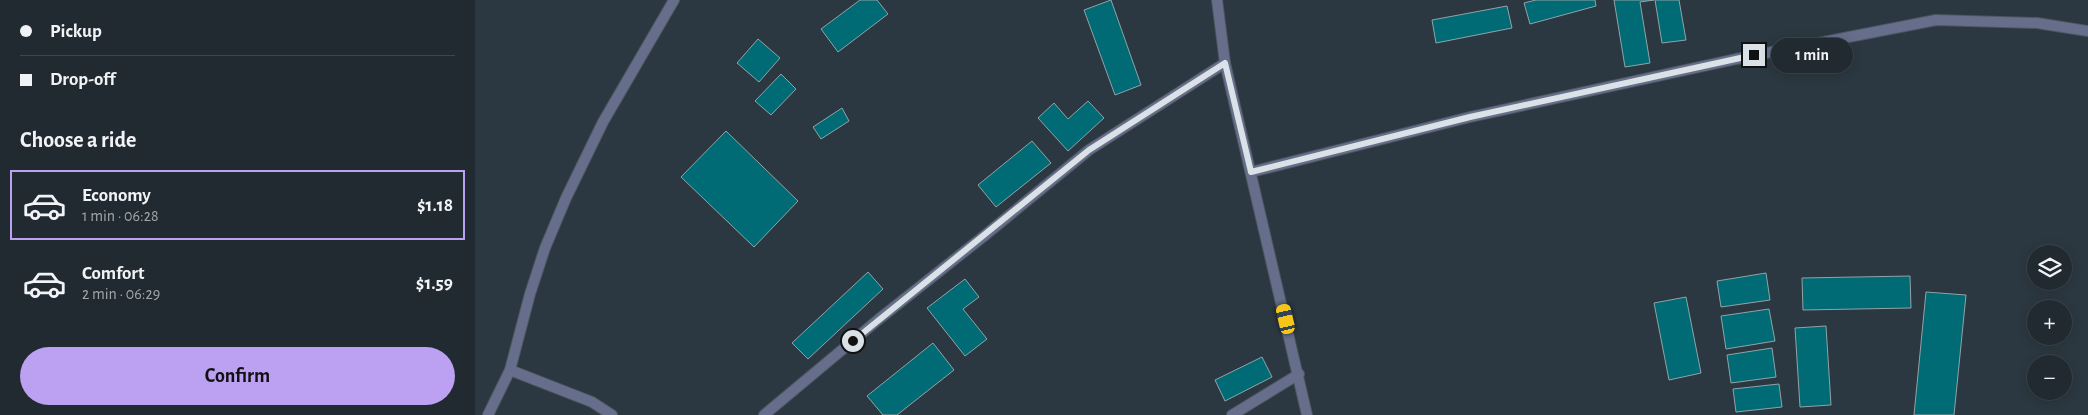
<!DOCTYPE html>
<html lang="en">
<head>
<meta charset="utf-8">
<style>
  :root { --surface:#212a31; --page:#2d363d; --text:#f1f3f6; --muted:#a2a7ab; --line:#3e464d; --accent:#bca0f2 }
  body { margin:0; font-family:"Alegreya Sans",sans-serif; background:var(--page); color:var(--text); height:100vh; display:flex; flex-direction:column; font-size:19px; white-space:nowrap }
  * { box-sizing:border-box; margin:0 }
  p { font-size:16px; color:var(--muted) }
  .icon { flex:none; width:28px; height:28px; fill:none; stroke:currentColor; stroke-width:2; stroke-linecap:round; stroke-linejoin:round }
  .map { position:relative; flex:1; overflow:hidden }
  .side { display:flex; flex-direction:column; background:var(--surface); width:475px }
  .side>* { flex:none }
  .hud { display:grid; align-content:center; height:110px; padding:0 20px; background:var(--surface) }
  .tools { position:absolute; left:1552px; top:245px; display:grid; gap:10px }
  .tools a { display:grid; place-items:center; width:45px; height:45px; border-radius:50%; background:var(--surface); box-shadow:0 2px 12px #0003,0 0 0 1px var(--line); font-size:25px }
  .end { position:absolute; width:22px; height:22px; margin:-11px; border:6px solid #dae2e8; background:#111; box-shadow:0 0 0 2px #111 }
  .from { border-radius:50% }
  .bubble { position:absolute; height:35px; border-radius:18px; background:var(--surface); box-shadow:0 2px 12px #0003,0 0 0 1px var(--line); font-size:16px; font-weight:700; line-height:35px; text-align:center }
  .car { position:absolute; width:15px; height:30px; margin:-15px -8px; border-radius:6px; box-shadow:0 0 4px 1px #0007; background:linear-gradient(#f5c518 24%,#345 0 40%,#f5c518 0 76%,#345 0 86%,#f5c518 0) }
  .hud b { display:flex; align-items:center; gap:18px; height:48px; font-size:19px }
  .hud b+b { border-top:1px solid var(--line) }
  .hud i { width:12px; height:12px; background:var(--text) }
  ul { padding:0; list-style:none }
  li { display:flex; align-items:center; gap:15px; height:70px; margin:0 10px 8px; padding:0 10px; border:2px solid transparent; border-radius:0px }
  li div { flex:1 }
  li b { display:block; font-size:19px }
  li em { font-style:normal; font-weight:700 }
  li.current { border-color:var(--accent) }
  li>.icon { width:45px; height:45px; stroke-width:1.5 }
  h2 { padding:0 20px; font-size:22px; line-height:60px }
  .action { display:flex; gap:10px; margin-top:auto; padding:10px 20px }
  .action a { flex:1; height:58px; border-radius:30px; background:var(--accent); color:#111; font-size:20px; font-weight:700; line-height:58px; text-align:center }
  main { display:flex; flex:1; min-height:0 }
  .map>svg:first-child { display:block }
  .building { fill:#006a75; stroke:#90a4a7 }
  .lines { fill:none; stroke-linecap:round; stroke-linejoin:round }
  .minor-casing { stroke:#4b575f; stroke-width:12 }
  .minor { stroke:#666e8b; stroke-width:10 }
  .route { stroke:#dae2e8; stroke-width:6 }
</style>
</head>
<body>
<main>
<section class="side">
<div class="hud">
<b><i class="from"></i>Pickup</b>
<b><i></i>Drop-off</b>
</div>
<h2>Choose a ride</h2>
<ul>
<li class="current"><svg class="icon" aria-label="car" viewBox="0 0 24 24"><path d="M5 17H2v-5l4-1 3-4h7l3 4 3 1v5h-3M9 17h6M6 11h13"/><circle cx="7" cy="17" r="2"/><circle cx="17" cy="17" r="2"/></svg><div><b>Economy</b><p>1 min · 06:28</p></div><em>$1.18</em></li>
<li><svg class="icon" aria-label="car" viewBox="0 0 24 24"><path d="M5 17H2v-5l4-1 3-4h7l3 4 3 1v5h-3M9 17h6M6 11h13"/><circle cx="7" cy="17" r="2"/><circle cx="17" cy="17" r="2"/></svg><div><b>Comfort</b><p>2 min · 06:29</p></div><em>$1.59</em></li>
</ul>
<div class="action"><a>Confirm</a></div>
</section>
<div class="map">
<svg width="1613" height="415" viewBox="0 0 1613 415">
  <rect width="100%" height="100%" fill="#2c3841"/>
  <g class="building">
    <polygon points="385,0 402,0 413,14 363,52 346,29"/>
    <polygon points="636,0 666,85 640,95 609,10"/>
    <polygon points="1061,0 1120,0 1121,6 1055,24 1049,3"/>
    <polygon points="1139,0 1179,0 1165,2 1175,63 1150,67"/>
    <polygon points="1180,0 1204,0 1211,40 1187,43"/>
    <polygon points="1032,6 1037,28 961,43 957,20"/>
    <polygon points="283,39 305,58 284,82 262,63"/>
    <polygon points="306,74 321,89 296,115 280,101"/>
    <polygon points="613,101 629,118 593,151 563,118 579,103 593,119"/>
    <polygon points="367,108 374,121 346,139 338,127"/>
    <polygon points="251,131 323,201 279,247 206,177"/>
    <polygon points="557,141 576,163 521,207 503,185"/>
    <polygon points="393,272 408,289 333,359 317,343"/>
    <polygon points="1291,273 1295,300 1246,307 1242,281"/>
    <polygon points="1435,276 1436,308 1328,310 1327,278"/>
    <polygon points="490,279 504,297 488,309 512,339 490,356 452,308"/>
    <polygon points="1451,292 1491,295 1479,415 1439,415"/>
    <polygon points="1211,297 1226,373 1194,380 1179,303"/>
    <polygon points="1294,309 1300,341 1251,349 1246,316"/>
    <polygon points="1351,326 1356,405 1325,407 1320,328"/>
    <polygon points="458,343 479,370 422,415 408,415 392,396"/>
    <polygon points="1297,348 1301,377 1256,383 1252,355"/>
    <polygon points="787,357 797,377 750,401 740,380"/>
    <polygon points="1304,384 1307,407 1261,412 1258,389"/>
  </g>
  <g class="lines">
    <g class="minor-casing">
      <g id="minor">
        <polyline points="742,0 750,63 832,415"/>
        <polyline points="776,172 995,117 1261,59 1461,20 1562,23 1613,31"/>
        <polyline points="35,370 117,402 137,415"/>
        <polyline points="13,415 35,370 55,294 70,248 91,198 128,122 199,0"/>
        <polyline points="289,415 404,319 509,236 614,150 750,63"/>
        <polyline points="757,415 824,374"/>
      </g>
    </g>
    <use href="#minor" class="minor"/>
  </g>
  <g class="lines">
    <polyline class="route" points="378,341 614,150 750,63 776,172 995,117 1279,55"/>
  </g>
</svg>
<div class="tools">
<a><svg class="icon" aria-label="layers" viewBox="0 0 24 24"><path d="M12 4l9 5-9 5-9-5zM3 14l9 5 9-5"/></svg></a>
<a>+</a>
<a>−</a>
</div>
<i class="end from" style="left:378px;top:341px"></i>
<i class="end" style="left:1279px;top:55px"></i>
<div class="bubble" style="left:1296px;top:38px;width:82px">1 min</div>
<i class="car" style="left:811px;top:319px;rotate:347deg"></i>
</div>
</main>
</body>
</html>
